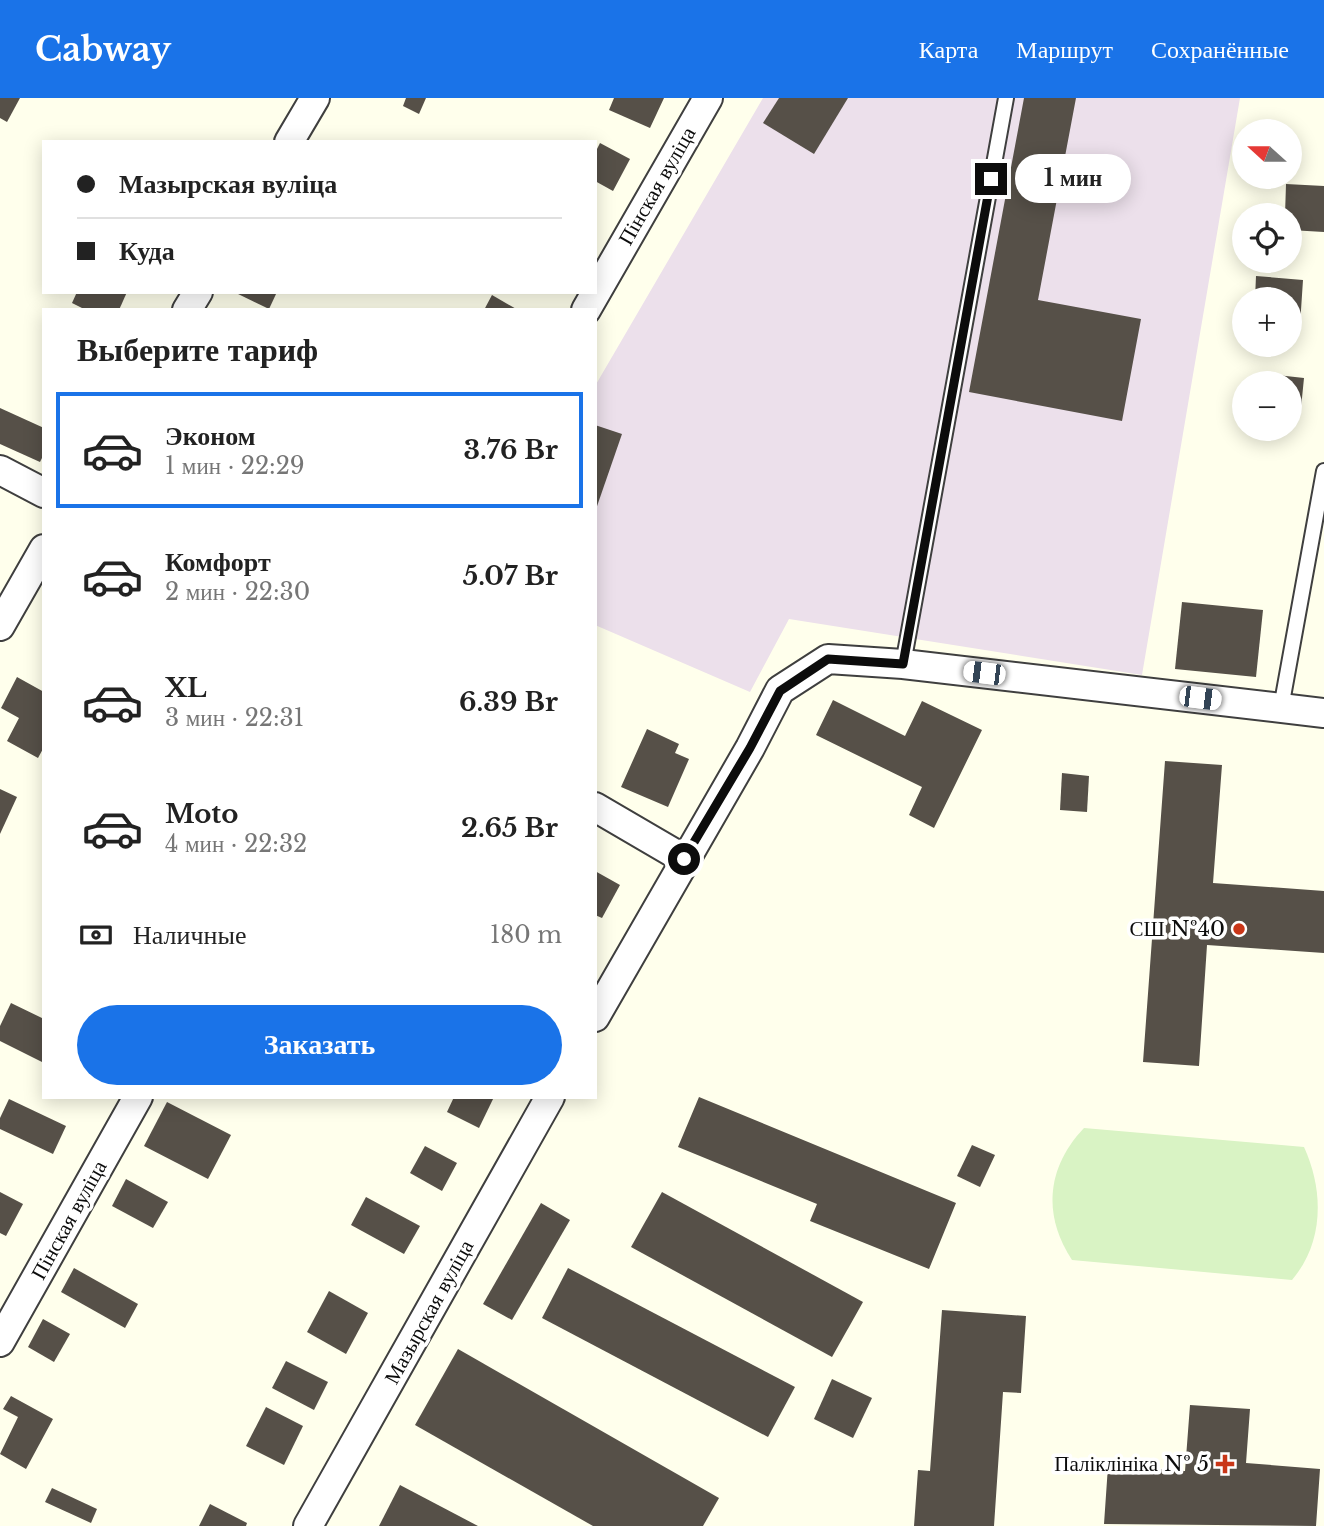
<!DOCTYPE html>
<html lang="ru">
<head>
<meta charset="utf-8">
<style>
  :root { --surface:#fff; --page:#f2f2f2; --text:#222; --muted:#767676; --line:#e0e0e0; --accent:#1a73e8 }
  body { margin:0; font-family:"Libre Baskerville",serif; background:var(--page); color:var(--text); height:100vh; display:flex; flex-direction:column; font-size:26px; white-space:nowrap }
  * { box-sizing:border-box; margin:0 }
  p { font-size:23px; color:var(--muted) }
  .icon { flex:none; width:38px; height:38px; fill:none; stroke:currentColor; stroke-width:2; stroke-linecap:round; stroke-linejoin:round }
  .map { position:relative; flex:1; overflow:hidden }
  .panel { position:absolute; left:42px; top:210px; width:555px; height:791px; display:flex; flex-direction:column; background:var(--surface); border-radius:0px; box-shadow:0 4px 18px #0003 }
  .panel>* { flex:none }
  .banner { position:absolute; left:42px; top:42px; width:555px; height:154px; border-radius:0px; box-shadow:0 4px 18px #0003; display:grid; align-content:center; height:154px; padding:0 35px; background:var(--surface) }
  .needle { width:46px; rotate:291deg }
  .controls { position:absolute; left:1232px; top:21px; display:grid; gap:14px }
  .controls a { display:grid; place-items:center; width:70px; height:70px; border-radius:50%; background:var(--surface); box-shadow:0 4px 18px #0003; font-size:35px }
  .end { position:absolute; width:32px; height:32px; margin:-16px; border:9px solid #0c0c0c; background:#fff; box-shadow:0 0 0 4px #fff }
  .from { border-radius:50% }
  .bubble { position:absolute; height:49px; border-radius:24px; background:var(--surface); box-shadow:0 4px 18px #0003; font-size:23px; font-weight:700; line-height:49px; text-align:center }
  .car { position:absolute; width:21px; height:42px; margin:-21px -10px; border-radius:9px; box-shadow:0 0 5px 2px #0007; background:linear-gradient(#fff 24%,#345 0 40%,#fff 0 76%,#345 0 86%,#fff 0) }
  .banner b { display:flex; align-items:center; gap:24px; height:66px; font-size:26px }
  .banner b+b { border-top:2px solid var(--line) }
  .banner i { width:18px; height:18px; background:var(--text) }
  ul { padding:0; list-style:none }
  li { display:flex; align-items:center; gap:21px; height:116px; margin:0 14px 10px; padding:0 21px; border:4px solid transparent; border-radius:0px }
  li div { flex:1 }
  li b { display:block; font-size:26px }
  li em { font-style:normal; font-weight:700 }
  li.active { border-color:var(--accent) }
  li>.icon { width:63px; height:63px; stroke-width:1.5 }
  h2 { padding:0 35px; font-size:32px; line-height:84px }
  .pay { display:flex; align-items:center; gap:18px; height:77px; padding:0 35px; font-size:26px }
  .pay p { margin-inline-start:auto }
  .button { display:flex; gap:14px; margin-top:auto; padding:14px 35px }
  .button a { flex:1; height:80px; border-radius:42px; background:var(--accent); color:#fff; font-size:28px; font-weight:700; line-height:80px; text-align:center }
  header { display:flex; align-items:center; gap:42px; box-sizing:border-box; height:98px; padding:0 35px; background:var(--accent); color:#fff }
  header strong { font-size:33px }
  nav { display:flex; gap:38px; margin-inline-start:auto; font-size:24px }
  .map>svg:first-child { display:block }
  .industrial { fill:#ece0eb }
  .pitch { fill:#d9f3c4 }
  .building { fill:#565048 }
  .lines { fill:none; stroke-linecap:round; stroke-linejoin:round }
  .service-casing { stroke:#3f3f3f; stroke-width:18 }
  .minor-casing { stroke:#3f3f3f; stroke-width:32 }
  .service { stroke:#fff; stroke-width:14 }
  .minor { stroke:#fff; stroke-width:28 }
  .route { stroke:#0c0c0c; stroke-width:9 }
  .poi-dot { fill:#c93618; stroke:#fff; stroke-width:2.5 }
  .labels { text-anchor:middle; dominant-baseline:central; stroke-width:7; stroke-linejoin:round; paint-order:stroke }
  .street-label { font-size:21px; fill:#0c0c0c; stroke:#fff }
  .poi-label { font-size:21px; fill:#0c0c0c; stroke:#fff; text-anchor:end }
</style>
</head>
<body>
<header>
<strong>Cabway</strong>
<nav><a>Карта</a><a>Маршрут</a><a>Сохранённые</a></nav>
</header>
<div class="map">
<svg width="1324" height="1428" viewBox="0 0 1324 1428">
  <rect width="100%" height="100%" fill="#ffffec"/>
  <polygon class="industrial" points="763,0 1240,0 1142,577 789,521 750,594 595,527 595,288"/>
  <path class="pitch" d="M 1084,1030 L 1304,1049 C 1324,1093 1324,1144 1292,1182 L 1072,1162 C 1042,1116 1047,1069 1084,1030 Z"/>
  <g class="building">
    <polygon points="0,0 20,0 7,24 0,20"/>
    <polygon points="406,0 426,0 419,16 403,8"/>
    <polygon points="614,0 664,0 650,30 609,12"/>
    <polygon points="779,0 848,0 814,56 763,25"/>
    <polygon points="1024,0 1076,0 1038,202 1141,221 1122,323 969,294"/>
    <polygon points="600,45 630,61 613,93 595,83 595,55"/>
    <polygon points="1286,86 1324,88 1324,134 1290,132 1290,117 1285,117"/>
    <polygon points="1256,178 1303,182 1300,227 1290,226 1290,201 1255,201"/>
    <polygon points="77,194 127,194 119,212 86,212 72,205"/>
    <polygon points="234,194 277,194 269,211"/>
    <polygon points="492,197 518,212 484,212"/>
    <polygon points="1260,275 1304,280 1301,310 1290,309 1290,285 1258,285"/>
    <polygon points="0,310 44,330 44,356 40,364 0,346"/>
    <polygon points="595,327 622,336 595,414"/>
    <polygon points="1182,504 1263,512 1256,579 1175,571"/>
    <polygon points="17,579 44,594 44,649 38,660 7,643 19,620 1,610"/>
    <polygon points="833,602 905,638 922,603 982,632 934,730 909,717 922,689 816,637"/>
    <polygon points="647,631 679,646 675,655 689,661 668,709 621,689"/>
    <polygon points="1165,663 1222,667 1213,785 1324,793 1324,855 1207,847 1199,968 1143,964"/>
    <polygon points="1062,675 1089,678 1087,714 1060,712"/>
    <polygon points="0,691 17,699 0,736"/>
    <polygon points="595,773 620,787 602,820 595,817"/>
    <polygon points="11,905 44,921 44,965 0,943 0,928"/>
    <polygon points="454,999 494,999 479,1030 447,1014"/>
    <polygon points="699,999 956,1105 929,1171 810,1123 817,1106 678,1049"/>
    <polygon points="9,1001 66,1028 53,1056 0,1031 0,1020"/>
    <polygon points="167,1004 231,1037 208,1081 144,1048"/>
    <polygon points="972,1047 995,1057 980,1089 957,1078"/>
    <polygon points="425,1048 457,1065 442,1093 410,1075"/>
    <polygon points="126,1081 168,1104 153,1130 112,1108"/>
    <polygon points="0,1094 23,1106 6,1138 0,1135"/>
    <polygon points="662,1094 863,1204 832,1259 631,1149"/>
    <polygon points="366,1099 420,1128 404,1156 351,1127"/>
    <polygon points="541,1105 570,1122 512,1222 483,1206"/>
    <polygon points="74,1170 138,1206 125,1230 61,1194"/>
    <polygon points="568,1170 795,1289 768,1339 542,1220"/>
    <polygon points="329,1193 368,1215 346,1256 307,1234"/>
    <polygon points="942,1212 1026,1218 1021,1295 1003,1294 994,1428 914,1428 918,1372 930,1373"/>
    <polygon points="43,1221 70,1236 54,1264 28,1249"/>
    <polygon points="458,1251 719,1400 703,1428 593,1428 415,1327"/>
    <polygon points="286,1263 328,1284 314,1312 272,1290"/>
    <polygon points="832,1281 872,1300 853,1340 814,1321"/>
    <polygon points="11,1298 53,1321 26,1371 0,1356 18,1319 3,1311"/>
    <polygon points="1190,1307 1250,1311 1246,1365 1320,1371 1316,1428 1104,1426 1108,1368 1185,1373"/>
    <polygon points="266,1309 303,1328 284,1367 246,1348"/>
    <polygon points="400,1387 478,1428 379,1428"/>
    <polygon points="52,1390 97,1411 91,1425 45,1404"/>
    <polygon points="210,1406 247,1425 246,1428 199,1428"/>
  </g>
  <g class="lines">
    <g class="service-casing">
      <g id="service">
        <polyline points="903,566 1006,0"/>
        <polyline points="1281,610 1324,373"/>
      </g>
    </g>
    <g class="minor-casing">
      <g id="minor">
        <polyline points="289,44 315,0"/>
        <polyline points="187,212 198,194"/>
        <polyline points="586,212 708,0"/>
        <polyline points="0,372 44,395"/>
        <polyline points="0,528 44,451"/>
        <polyline points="595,709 684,761"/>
        <polyline points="595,919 750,650 780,592 828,561 903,566 1324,615"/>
        <polyline points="0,1244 138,999"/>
        <polyline points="308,1428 550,999"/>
      </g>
    </g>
    <use href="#service" class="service"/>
    <use href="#minor" class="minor"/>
  </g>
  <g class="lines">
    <polyline class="route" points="684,761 750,650 780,593 828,561 903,566 991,81"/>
  </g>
  <g class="poi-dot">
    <circle cx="1239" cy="831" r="7"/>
    <path d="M1221.5 1355.5h7v7h7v7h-7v7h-7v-7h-7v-7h7z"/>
  </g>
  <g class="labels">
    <g class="street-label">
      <text transform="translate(657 88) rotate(-60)">Пінская вуліца</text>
      <text transform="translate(69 1122) rotate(-61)">Пінская вуліца</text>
      <text transform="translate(429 1214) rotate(-61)">Мазырская вуліца</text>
    </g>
    <g class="poi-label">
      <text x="1225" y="831">СШ №40</text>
      <text x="1209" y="1366">Паліклініка № 5</text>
    </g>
  </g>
</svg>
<div class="controls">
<a><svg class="needle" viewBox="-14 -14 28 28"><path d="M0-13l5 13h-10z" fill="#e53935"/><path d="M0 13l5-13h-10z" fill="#767676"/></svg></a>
<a><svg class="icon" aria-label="locate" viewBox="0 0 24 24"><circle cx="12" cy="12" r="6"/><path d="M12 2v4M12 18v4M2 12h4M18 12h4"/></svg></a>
<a>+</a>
<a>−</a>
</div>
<i class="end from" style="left:684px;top:761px"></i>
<i class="end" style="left:991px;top:81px"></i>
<div class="bubble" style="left:1015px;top:56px;width:116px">1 мин</div>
<i class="car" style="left:984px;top:575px;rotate:277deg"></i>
<i class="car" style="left:1200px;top:600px;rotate:97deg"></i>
<div class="banner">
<b><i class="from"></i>Мазырская вуліца</b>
<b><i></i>Куда</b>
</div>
<section class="panel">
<h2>Выберите тариф</h2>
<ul>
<li class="active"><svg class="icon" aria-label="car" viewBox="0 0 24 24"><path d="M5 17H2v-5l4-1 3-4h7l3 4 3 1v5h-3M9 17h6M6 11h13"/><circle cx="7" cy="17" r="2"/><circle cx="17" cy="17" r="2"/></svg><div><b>Эконом</b><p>1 мин · 22:29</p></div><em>3.76 Br</em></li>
<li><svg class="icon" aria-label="car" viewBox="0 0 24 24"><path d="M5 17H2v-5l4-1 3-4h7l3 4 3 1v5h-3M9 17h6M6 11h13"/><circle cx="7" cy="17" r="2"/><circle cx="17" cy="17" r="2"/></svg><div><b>Комфорт</b><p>2 мин · 22:30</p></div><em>5.07 Br</em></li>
<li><svg class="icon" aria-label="car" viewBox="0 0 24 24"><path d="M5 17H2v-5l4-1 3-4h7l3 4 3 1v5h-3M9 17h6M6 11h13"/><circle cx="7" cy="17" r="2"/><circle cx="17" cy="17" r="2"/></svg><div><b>XL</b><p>3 мин · 22:31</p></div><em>6.39 Br</em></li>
<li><svg class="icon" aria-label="car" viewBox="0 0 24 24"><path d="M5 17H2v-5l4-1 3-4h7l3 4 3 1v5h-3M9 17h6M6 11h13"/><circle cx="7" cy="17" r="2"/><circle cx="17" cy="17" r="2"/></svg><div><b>Moto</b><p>4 мин · 22:32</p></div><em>2.65 Br</em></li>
</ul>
<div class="pay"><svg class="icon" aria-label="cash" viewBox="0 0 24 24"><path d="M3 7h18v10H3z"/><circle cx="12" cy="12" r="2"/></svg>Наличные<p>180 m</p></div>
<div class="button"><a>Заказать</a></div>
</section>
</div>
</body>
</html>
